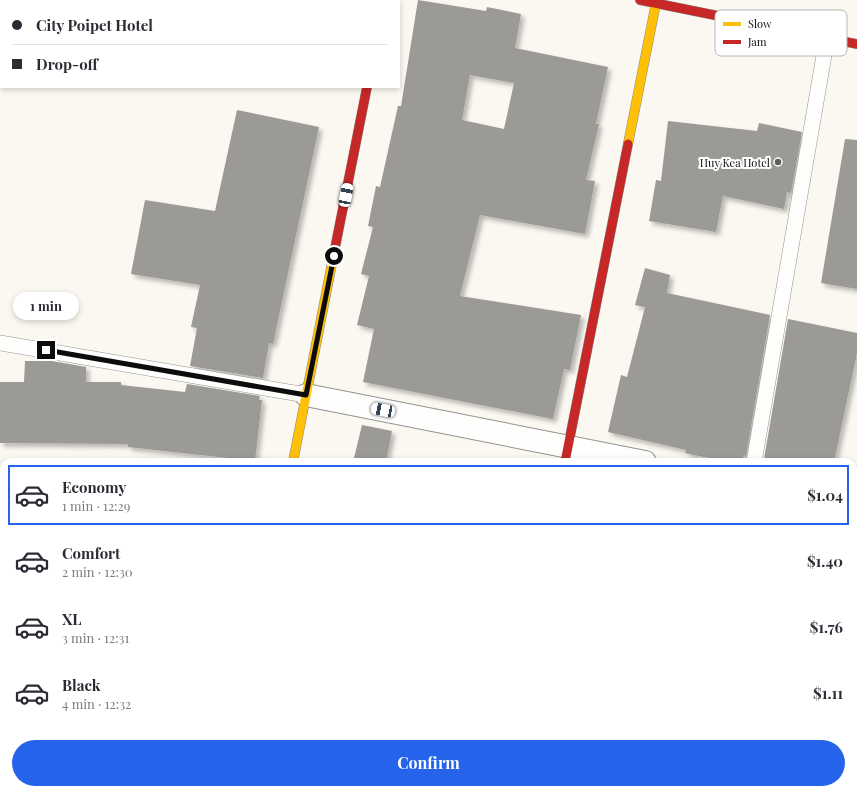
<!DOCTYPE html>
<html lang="en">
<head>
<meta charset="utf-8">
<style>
  :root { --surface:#fff; --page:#f2f2f3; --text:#2b2b33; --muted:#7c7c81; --line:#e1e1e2; --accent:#2563eb }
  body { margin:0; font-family:"Playfair Display",serif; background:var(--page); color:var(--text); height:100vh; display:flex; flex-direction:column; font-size:15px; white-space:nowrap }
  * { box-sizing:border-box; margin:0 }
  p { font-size:13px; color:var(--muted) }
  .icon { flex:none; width:22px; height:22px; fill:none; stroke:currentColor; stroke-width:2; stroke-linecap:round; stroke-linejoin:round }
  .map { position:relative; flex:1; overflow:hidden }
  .sheet { position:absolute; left:0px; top:458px; width:857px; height:336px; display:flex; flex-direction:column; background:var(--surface); border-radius:12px 12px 0 0; box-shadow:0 2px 6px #0003 }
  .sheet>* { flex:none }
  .banner { position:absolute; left:0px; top:0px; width:400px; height:88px; box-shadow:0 2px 6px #0003; display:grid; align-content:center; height:88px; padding:0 12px; background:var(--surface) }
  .end { position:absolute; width:18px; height:18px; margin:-9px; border:5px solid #0c0c0c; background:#fff; box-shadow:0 0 0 2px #fff }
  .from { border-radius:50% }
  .bubble { position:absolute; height:28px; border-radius:14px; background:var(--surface); box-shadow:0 2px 6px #0003; font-size:13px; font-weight:700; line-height:28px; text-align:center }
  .car { position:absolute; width:12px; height:24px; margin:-12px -6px; border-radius:5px; box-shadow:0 0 3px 1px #0007; background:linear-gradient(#fff 24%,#345 0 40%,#fff 0 76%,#345 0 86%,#fff 0) }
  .banner b { display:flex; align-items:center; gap:14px; height:38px; font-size:15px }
  .banner b+b { border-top:1px solid var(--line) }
  .banner i { width:10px; height:10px; background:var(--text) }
  ul { padding:7px 0 0; list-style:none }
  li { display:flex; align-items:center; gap:12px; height:60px; margin:0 8px 6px; padding:0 4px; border:2px solid transparent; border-radius:0px }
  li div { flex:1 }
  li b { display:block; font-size:15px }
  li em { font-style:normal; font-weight:700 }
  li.on { border-color:var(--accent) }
  li>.icon { width:36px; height:36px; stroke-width:1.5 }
  .primary-button { display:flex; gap:8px; margin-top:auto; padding:8px 12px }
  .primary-button a { flex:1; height:46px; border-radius:24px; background:var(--accent); color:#fff; font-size:16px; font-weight:700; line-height:46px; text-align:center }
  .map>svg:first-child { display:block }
  .building { fill:#9c9a96; fill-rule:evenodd; filter:url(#shadow) }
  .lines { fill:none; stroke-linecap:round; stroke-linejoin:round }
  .lane-casing { stroke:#93928f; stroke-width:16 }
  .street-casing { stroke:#93928f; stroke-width:24 }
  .slow-casing { stroke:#8a8985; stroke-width:10 }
  .jam-casing { stroke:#8a8985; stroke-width:10 }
  .lane { stroke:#fefefd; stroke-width:15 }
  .street { stroke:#fefefd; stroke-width:22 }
  .slow { stroke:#ffc107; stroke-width:9 }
  .jam { stroke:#c62828; stroke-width:9 }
  .route { stroke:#0c0c0c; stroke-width:5 }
  .poi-dot { fill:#5f5f5c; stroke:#fff; stroke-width:1.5 }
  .labels { text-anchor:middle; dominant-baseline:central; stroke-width:4; stroke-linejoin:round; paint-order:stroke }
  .poi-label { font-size:11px; fill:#0c0c0c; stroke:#fff; text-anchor:end }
  .key { fill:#fff; stroke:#b6b6b6; stroke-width:1 }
  .key-label { font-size:11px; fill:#0c0c0c }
</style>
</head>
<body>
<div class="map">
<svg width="857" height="794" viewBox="0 0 857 794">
  <defs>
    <filter id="shadow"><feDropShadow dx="3.5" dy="3.5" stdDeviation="2" flood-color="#0004"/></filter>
  </defs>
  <rect width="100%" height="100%" fill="#faf8f0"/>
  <g class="building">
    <path d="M 418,0 L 486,11 L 487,7 L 521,14 L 515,48 L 608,67 L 596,124 L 599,124 L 586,180 L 595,181 L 585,234 L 480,215 L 460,296 L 581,315 L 570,370 L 564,369 L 553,419 L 363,382 L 374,329 L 357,325 L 369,276 L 361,274 L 373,227 L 368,226 L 376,186 L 380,187 L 398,106 L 401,106 ZM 470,75 L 514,83 L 504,129 L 462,120 Z"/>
    <polygon points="237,110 319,127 273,344 269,343 263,378 190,366 197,328 191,327 200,285 131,274 145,200 215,211"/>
    <polygon points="668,121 757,131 759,123 802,132 791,193 787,192 784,209 723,196 716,232 649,221 656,180 661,181"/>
    <polygon points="845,139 857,140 857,289 821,283"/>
    <polygon points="645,268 670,275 667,293 770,315 746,456 744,455 742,462 728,462 685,453 686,450 608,432 621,375 627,377 645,307 635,305"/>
    <polygon points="788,319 857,333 857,353 834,462 776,462 764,459"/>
    <polygon points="25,361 52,361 86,367 86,382 121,382 121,385 185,392 187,384 260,396 259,400 262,400 255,461 128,447 128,444 0,443 0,382 24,382"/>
    <polygon points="362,425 392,431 386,462 353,462"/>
  </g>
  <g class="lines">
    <g class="lane-casing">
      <g id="lane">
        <polyline points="3,1 4,0"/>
        <polyline points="0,20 1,15"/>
        <polyline points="0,343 306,395"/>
        <polyline points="754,462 827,38"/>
        <polyline points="0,502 4,503"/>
      </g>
    </g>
    <g class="street-casing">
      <g id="street">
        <polyline points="384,1 384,0"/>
        <polyline points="306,395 645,462"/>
        <polyline points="853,506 857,507"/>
        <polyline points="853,683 857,684"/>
        <polyline points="0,691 4,691"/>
        <polyline points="510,790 528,794"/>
        <polyline points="226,794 227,790"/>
      </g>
    </g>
    <g class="slow-casing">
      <g id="slow">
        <polyline points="628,144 656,3"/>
        <polyline points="293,462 335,248"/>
      </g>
    </g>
    <g class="jam-casing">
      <g id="jam">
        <polyline points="640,0 857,44"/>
        <polyline points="335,248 367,87"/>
        <polyline points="565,462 628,144"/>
      </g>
    </g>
    <use href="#lane" class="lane"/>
    <use href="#street" class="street"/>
    <use href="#slow" class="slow"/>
    <use href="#jam" class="jam"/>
  </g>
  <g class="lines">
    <polyline class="route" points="46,350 306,395 334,256"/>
  </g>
  <circle class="poi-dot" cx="778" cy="162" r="4"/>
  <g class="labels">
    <g class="poi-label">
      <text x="770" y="162">Huy Kea Hotel</text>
    </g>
  </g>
  <rect x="715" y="10" width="132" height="46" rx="6" class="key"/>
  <rect x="723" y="22" width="18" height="4" fill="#ffc107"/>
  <rect x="723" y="40" width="18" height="4" fill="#c62828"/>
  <g class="key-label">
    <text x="748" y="28">Slow</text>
    <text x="748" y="46">Jam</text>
  </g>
</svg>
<i class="end from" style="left:334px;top:256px"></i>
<i class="end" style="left:46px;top:350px"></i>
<div class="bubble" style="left:13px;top:292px;width:66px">1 min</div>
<i class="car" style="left:346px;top:195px;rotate:11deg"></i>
<i class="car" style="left:383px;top:410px;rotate:281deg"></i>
<div class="banner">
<b><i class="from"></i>City Poipet Hotel</b>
<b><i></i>Drop-off</b>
</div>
<section class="sheet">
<ul>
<li class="on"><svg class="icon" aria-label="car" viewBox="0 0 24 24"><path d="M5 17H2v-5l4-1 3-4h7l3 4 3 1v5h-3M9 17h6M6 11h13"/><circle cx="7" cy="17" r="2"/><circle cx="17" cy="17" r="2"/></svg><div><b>Economy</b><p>1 min · 12:29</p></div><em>$1.04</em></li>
<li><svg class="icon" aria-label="car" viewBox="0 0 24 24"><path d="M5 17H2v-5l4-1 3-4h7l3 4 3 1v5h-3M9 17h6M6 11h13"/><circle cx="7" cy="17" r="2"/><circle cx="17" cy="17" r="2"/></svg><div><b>Comfort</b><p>2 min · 12:30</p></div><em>$1.40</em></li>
<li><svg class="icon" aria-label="car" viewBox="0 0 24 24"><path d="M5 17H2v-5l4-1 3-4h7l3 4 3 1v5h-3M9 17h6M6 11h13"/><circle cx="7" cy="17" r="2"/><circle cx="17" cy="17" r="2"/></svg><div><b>XL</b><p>3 min · 12:31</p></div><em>$1.76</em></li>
<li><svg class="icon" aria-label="car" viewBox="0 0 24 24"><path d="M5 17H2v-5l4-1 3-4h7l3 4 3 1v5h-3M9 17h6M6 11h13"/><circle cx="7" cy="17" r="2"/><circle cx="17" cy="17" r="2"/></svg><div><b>Black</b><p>4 min · 12:32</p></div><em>$1.11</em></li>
</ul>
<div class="primary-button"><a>Confirm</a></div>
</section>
</div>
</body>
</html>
